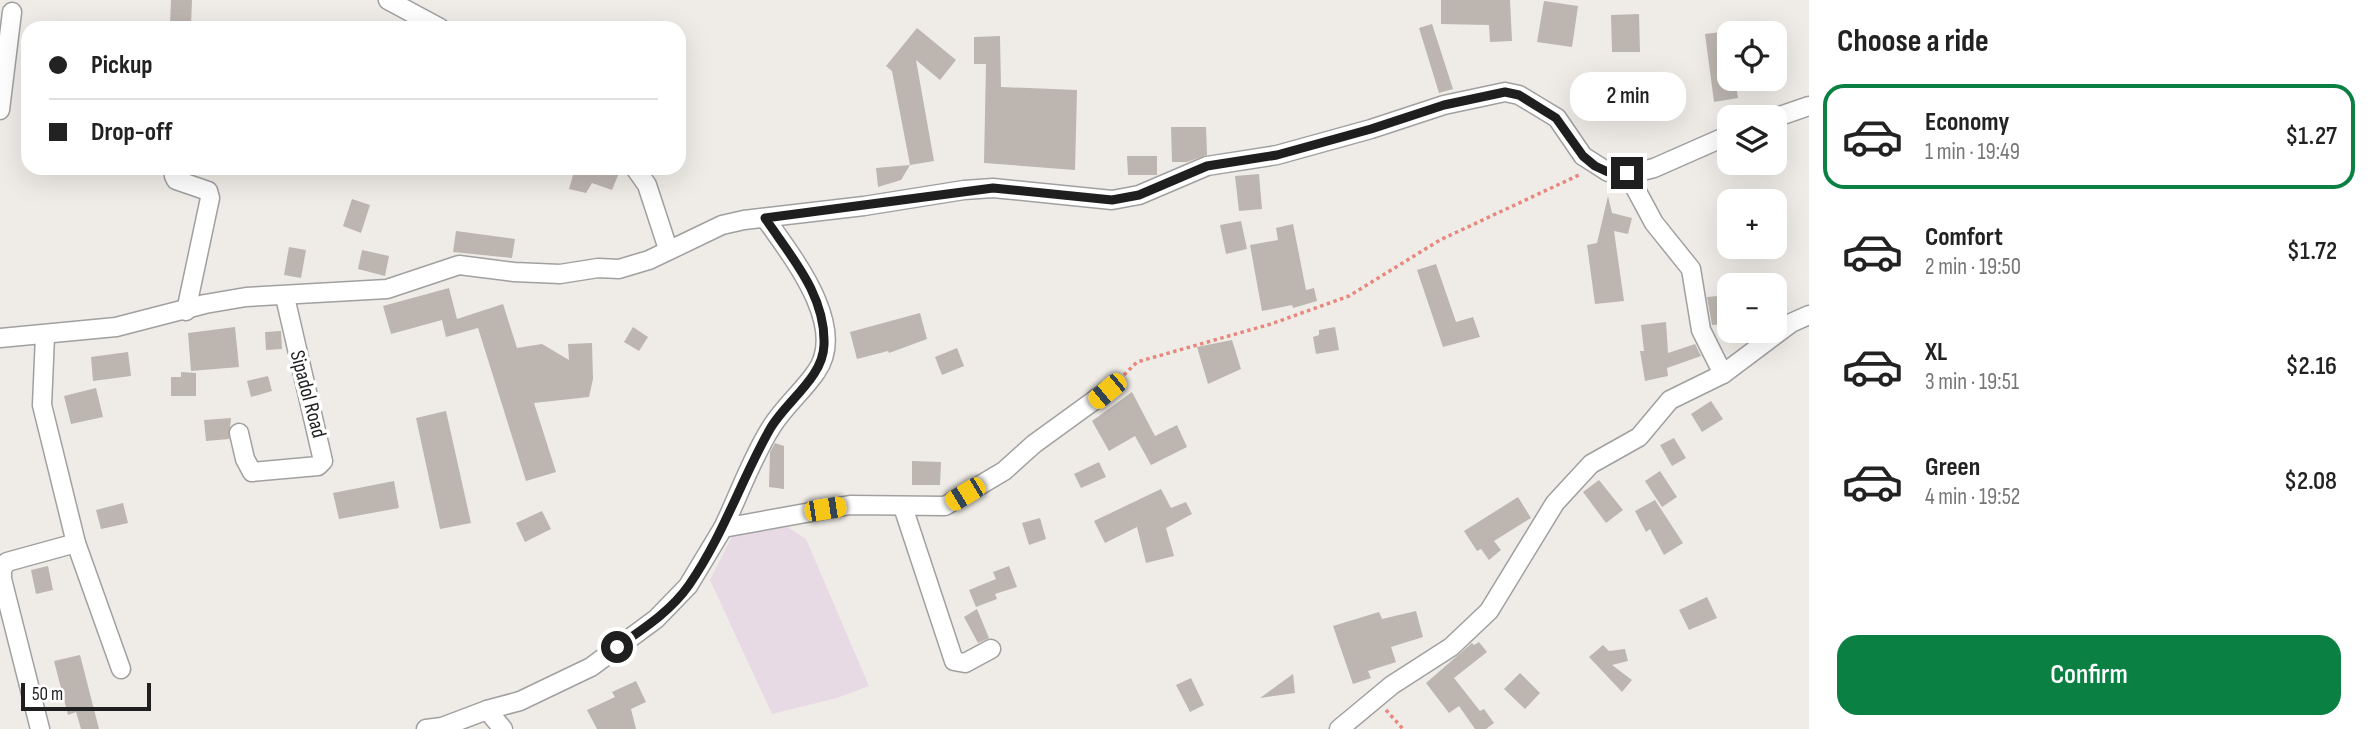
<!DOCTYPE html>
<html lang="en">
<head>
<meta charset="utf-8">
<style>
  :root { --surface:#fff; --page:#f6f6f6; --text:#222; --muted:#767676; --line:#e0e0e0; --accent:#0b8043 }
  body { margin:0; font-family:"Sofia Sans Condensed",sans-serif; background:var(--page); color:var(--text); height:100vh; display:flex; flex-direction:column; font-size:26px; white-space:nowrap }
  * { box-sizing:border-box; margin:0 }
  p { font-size:23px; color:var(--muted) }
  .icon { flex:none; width:38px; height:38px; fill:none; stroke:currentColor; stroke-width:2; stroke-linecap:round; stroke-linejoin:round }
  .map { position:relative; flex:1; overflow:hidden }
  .side { display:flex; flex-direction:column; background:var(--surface); width:560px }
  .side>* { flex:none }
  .guide { position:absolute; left:21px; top:21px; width:665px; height:154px; border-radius:21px; box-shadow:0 7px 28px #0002; display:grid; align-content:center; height:154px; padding:0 28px; background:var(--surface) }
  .buttons { position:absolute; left:1717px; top:21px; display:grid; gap:14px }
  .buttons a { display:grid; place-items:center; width:70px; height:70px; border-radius:14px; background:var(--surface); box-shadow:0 7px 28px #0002; font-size:35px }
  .scale { position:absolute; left:21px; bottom:18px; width:130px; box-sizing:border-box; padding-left:7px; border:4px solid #1f1f1f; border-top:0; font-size:19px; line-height:24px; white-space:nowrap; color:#1f1f1f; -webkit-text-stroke:5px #fff; paint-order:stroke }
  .end { position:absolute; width:32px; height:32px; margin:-16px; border:9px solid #1f1f1f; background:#fff; box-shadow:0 0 0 4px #fff }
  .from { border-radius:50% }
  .bubble { position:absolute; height:49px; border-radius:21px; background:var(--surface); box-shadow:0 7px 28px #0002; font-size:23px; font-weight:600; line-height:49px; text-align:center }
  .car { position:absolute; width:21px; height:42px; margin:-21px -10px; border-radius:9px; box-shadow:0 0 5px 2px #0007; background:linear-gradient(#f5c518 24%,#345 0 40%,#f5c518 0 76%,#345 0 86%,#f5c518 0) }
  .guide b { display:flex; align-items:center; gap:24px; height:66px; font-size:26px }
  .guide b+b { border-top:2px solid var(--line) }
  .guide i { width:18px; height:18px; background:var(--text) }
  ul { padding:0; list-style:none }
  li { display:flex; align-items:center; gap:21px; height:105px; margin:0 14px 10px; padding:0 14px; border:4px solid transparent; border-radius:21px }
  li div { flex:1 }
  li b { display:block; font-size:26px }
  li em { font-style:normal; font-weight:600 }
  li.selected { border-color:var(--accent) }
  li>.icon { width:63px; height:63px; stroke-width:1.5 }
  h2 { padding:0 28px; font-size:32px; line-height:84px }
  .cta { display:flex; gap:14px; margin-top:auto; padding:14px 28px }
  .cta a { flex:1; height:80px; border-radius:21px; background:var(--accent); color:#fff; font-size:28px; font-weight:600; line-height:80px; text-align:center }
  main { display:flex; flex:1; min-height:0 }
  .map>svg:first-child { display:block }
  .industrial { fill:#e7dae5 }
  .building { fill:#bcb5b0 }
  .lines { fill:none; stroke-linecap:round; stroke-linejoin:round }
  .minor-casing { stroke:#a0a0a0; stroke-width:21 }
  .path { stroke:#e9877e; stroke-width:3.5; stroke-dasharray:3.5 3.5; stroke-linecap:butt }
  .minor { stroke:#fff; stroke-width:18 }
  .route { stroke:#1f1f1f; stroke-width:9 }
  .labels { text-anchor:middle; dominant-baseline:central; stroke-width:7; stroke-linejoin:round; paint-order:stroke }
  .street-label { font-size:21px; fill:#1f1f1f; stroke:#fff }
</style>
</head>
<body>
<main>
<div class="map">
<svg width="1809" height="729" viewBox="0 0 1809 729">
  <rect width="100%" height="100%" fill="#efece7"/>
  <polygon class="industrial" points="766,513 806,539 869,686 837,698 772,714 710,580 740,520"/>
  <g class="building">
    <polygon points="171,0 192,0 191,25 170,25"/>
    <polygon points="1441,0 1510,0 1512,41 1490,42 1489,25 1441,24"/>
    <polygon points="1544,1 1578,6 1572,47 1537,42"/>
    <polygon points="1639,14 1640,52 1612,52 1611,15"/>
    <polygon points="1432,24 1453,89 1439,93 1419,28"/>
    <polygon points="917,28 956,60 940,80 916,60 934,161 910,165 892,71 886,66"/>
    <polygon points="1729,31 1729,79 1735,79 1738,98 1714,102 1705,34"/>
    <polygon points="1000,36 1001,87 1077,90 1075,170 984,163 986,64 974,64 974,37"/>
    <polygon points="1171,127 1206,127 1207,155 1187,162 1172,162"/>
    <polygon points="1127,156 1157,156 1157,175 1128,175"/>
    <polygon points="910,165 901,180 878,187 876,168"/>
    <polygon points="575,168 621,168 612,190 592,183 586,193 569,189"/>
    <polygon points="1259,174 1262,209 1239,211 1235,176"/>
    <polygon points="1608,196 1612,213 1632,218 1628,234 1614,231 1624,301 1595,304 1587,245 1597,243"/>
    <polygon points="352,199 370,205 361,233 343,226"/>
    <polygon points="1241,221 1247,249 1226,254 1220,225"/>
    <polygon points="1293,224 1306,290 1314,288 1317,301 1293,308 1292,305 1262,311 1250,245 1278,240 1276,228"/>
    <polygon points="456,231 515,239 512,258 453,252"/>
    <polygon points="289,247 306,250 301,278 284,275"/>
    <polygon points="362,250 389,256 385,276 358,269"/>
    <polygon points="1436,264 1456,322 1473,317 1480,337 1443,347 1417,270"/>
    <polygon points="449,288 457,319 503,304 517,348 542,344 569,360 568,344 592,343 593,379 589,397 534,403 556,472 526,481 478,328 446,337 442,320 391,334 383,306"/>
    <polygon points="1729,295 1729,324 1712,325 1707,297"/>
    <polygon points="920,313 927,339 889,353 888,351 857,359 850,332"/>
    <polygon points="1666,322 1668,353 1695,344 1701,356 1667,368 1668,376 1645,381 1640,351 1644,351 1641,325"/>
    <polygon points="235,327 239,367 191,371 188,333"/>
    <polygon points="633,327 648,337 639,351 624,342"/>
    <polygon points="1335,327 1339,350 1316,354 1313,337 1319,335 1319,330"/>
    <polygon points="281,331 282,349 266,350 265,332"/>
    <polygon points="1232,340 1241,369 1208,384 1197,347"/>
    <polygon points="957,348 964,366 942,375 935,357"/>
    <polygon points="128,352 131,376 93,381 91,357"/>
    <polygon points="181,372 196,373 196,396 171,396 171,377 181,377"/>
    <polygon points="268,376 272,391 251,397 247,381"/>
    <polygon points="96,388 103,417 71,424 64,396"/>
    <polygon points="1132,392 1155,436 1177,425 1187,447 1151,465 1135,436 1109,451 1092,421"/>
    <polygon points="1711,401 1723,419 1702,432 1691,414"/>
    <polygon points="446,411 471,523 440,529 416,418"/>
    <polygon points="231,418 229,439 206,441 204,420"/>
    <polygon points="1674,438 1686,458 1672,466 1660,445"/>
    <polygon points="775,443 784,446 784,489 769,487 770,452"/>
    <polygon points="912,461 941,462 940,485 912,485"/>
    <polygon points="1099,462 1106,477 1081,488 1074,474"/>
    <polygon points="1660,471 1677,497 1662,507 1645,481"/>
    <polygon points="1599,480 1623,510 1606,523 1583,492"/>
    <polygon points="394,481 399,508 339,519 333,493"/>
    <polygon points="1161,489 1171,508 1186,502 1192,514 1166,528 1174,556 1146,563 1137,527 1105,543 1094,521"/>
    <polygon points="1518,497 1531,518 1494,541 1501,550 1489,560 1481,549 1477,551 1464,531"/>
    <polygon points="1655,500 1683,543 1664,555 1650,529 1646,532 1635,511"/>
    <polygon points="123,503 128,523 101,529 96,510"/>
    <polygon points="542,511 551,529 525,542 516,523"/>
    <polygon points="1040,518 1046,539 1029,545 1022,523"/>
    <polygon points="48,566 53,590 36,594 31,570"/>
    <polygon points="1009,566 1017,587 995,594 997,599 976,607 969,590 996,579 993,572"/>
    <polygon points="1707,597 1717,618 1689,630 1679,610"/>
    <polygon points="977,609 989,638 978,643 964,617"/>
    <polygon points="1416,611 1423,637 1391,647 1396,662 1368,671 1371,678 1353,684 1333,626 1379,612 1382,619"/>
    <polygon points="1479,642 1487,652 1454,678 1480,711 1484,709 1494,723 1486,729 1475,729 1459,706 1449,713 1426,683 1472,643 1474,645"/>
    <polygon points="1603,645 1609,651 1625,649 1628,661 1612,665 1632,680 1622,692 1589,657"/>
    <polygon points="80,655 99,729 81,729 76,712 68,715 54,661"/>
    <polygon points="1520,673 1540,693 1525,709 1504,689"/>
    <polygon points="1293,674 1295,693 1260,698"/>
    <polygon points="1191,678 1204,705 1190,712 1176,685"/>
    <polygon points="636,681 646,702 631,709 636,729 597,729 587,710 615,697 612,692"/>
  </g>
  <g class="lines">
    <g class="minor-casing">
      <g id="minor">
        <polyline points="388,0 440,28"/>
        <polyline points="0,110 12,12"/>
        <polyline points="1774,118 1809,106"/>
        <polyline points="178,168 174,176 176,180 208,191 210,198 186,311"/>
        <polyline points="635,168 647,185 668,249"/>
        <polyline points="1627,173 1654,223 1691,269 1701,330 1723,374"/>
        <polyline points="0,338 116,327 205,304 246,297 387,289 459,265 514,272 560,274 598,268 619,269 649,260 722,225 744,220 864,206 964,190 993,188 1112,200 1139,195 1207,166 1277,155 1371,129 1444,105 1505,92 1519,95 1557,118 1583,156 1608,172 1638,172 1654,168 1729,135"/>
        <polyline points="239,433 245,459 252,472 318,466 323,461 285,297"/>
        <polyline points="903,507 954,661 965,663 991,649"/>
        <path d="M 723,528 C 739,495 752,457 772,426 C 785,406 803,391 816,372 C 849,326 790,254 765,218"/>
        <polyline points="76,543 121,669"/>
        <polyline points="487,710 503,729"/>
        <polyline points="40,729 2,579 2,569 7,562 76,543 42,405 45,336"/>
        <polyline points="426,729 442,727 487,710 520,701 591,667 656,619 688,586 723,528 850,505 945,506 1004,471 1034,444 1107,391"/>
        <polyline points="1339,729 1392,685 1451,647 1489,611 1555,503 1591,464 1639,437 1670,400 1723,374 1791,323 1809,315"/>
      </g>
    </g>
    <g class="path">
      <polyline points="1119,380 1137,362 1271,324 1349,296 1440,240 1581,174"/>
      <polyline points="1386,710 1403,729"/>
    </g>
    <use href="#minor" class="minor"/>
  </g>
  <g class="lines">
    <path class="route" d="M 617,647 C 643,629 671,611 689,585 C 723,536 741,480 770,429 C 786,401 823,378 824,345 C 826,295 791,257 765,218 L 993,188 L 1112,200 L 1139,195 L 1207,166 L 1277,155 L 1371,129 L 1444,105 L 1505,92 L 1519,95 L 1556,118 L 1583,156 L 1595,166 L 1608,172 L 1627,173"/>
  </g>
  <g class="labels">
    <g class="street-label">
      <text transform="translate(308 394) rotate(75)">Sipadol Road</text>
    </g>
  </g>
</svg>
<div class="buttons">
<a><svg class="icon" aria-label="locate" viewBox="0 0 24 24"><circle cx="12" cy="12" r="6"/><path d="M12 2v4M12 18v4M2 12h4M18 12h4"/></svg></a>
<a><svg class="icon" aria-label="layers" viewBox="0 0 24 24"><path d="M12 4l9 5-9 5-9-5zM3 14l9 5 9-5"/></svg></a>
<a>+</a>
<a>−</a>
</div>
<div class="scale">50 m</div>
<i class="end from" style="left:617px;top:647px"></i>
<i class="end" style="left:1627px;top:173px"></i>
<div class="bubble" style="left:1570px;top:72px;width:116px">2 min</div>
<i class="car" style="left:1107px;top:391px;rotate:230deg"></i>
<i class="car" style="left:965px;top:494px;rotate:239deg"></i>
<i class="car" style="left:825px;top:509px;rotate:81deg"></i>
<div class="guide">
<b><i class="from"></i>Pickup</b>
<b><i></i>Drop-off</b>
</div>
</div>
<section class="side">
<h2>Choose a ride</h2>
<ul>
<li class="selected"><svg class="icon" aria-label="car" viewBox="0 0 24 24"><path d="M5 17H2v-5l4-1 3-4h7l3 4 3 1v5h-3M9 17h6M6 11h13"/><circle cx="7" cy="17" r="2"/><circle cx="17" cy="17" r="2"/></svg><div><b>Economy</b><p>1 min · 19:49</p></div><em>$1.27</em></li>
<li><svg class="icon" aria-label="car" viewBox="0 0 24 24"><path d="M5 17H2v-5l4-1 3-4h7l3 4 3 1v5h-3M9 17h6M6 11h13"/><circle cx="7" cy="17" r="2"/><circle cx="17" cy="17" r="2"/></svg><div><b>Comfort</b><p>2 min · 19:50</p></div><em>$1.72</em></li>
<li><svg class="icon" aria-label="car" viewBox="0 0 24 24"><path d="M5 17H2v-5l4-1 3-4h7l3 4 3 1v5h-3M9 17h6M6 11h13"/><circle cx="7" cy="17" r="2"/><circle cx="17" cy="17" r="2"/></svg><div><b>XL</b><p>3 min · 19:51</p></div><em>$2.16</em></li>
<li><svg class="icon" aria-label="car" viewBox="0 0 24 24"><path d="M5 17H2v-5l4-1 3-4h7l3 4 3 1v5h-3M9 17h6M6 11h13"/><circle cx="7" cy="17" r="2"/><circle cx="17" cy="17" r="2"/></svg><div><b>Green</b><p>4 min · 19:52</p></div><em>$2.08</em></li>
</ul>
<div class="cta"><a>Confirm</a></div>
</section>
</main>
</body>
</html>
